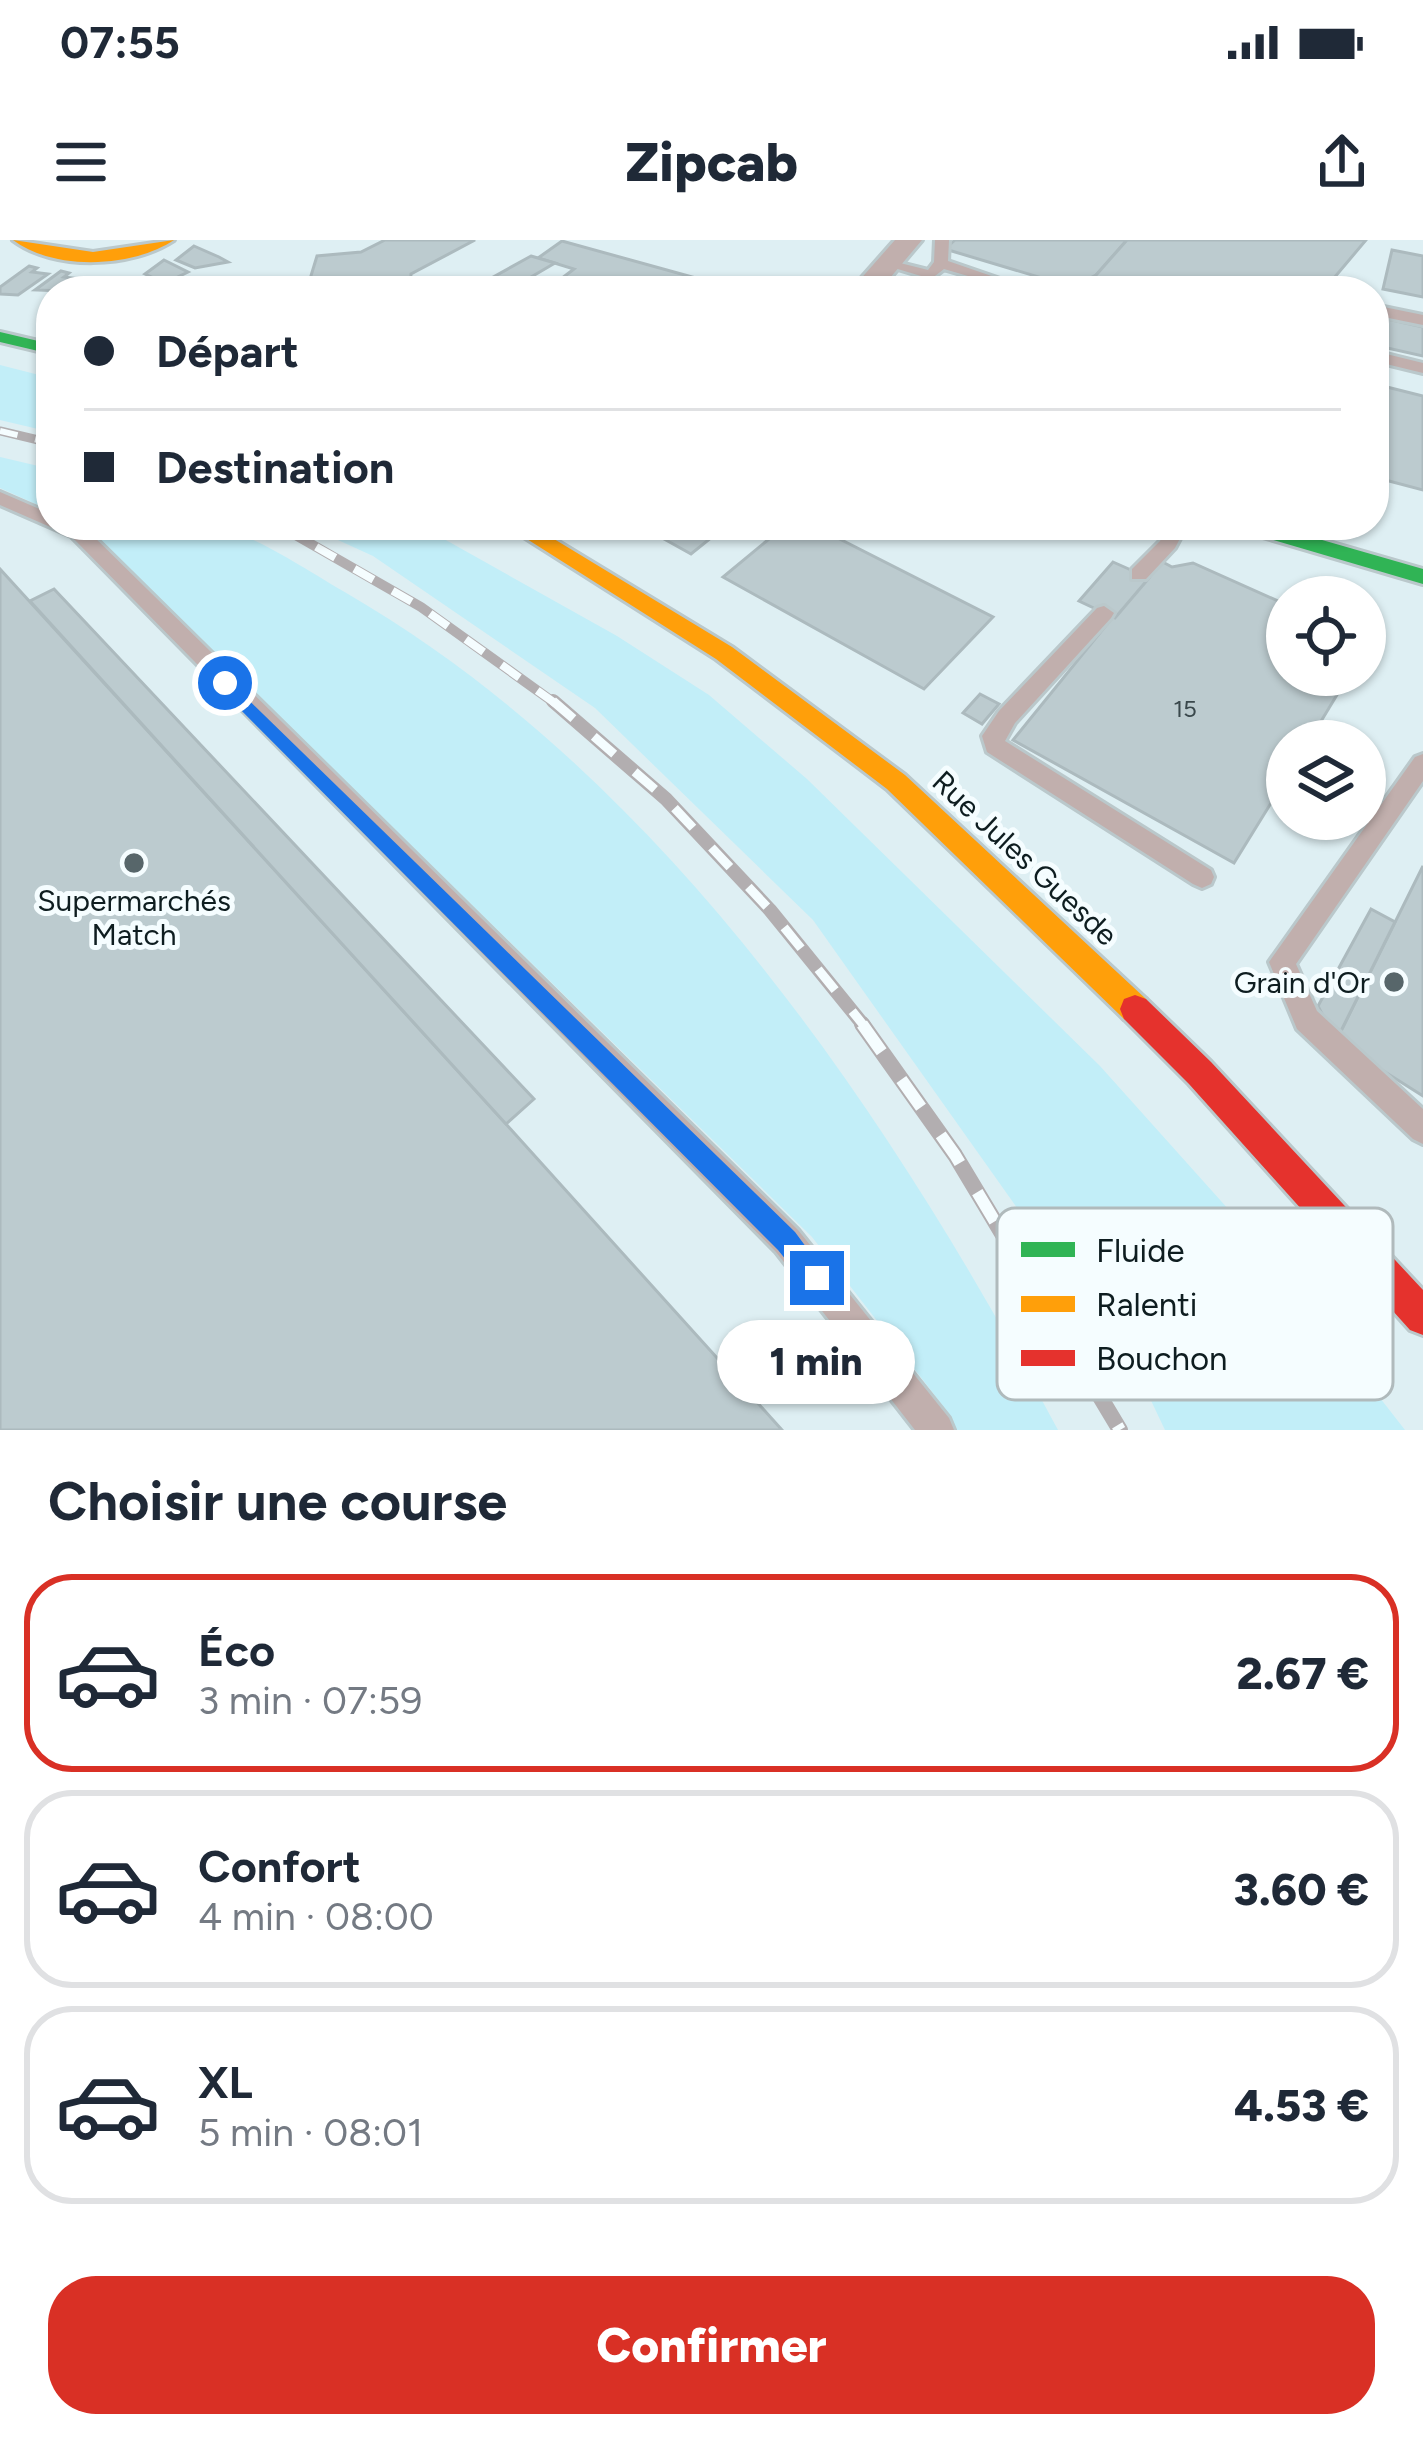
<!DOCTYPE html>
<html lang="fr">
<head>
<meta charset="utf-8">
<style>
  :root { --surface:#fff; --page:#f6f6f7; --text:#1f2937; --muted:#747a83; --line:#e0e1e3; --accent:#d93025 }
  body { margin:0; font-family:Figtree,sans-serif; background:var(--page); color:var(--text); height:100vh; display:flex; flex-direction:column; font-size:45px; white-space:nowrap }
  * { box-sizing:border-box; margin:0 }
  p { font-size:39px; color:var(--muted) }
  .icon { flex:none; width:66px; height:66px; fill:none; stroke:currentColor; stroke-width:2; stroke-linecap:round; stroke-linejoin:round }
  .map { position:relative; height:1190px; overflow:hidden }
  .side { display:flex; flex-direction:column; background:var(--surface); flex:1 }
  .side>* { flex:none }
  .banner { position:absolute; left:36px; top:36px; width:1353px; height:264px; border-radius:48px; box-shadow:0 3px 9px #0004; display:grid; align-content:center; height:264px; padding:0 48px; background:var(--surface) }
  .buttons { position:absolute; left:1266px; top:336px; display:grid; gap:24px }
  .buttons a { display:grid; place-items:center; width:120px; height:120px; border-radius:50%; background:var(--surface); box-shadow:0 3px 9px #0004; font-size:60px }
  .end { position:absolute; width:54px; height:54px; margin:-27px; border:15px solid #1a73e8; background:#fff; box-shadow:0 0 0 6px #fff }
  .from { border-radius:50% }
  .bubble { position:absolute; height:84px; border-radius:42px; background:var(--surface); box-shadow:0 3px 9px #0004; font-size:39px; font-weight:800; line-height:84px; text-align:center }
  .banner b { display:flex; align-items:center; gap:42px; height:114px; font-size:45px }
  .banner b+b { border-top:3px solid var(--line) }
  .banner i { width:30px; height:30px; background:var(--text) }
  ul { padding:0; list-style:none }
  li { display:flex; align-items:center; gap:36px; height:198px; margin:0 24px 18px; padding:0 24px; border:6px solid var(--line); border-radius:48px }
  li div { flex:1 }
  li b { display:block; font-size:45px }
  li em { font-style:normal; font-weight:800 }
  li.active { border-color:var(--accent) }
  li>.icon { width:108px; height:108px; stroke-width:1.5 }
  h2 { padding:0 48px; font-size:54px; line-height:144px }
  .primary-button { display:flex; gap:24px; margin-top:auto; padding:24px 48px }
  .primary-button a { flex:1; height:138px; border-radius:48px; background:var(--accent); color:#fff; font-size:48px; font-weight:800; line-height:138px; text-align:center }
  .status { display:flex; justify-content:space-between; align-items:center; height:84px; padding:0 60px; background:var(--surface); direction:ltr }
  .status svg { height:33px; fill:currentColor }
  header { display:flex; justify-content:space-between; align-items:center; height:156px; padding:0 48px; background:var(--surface); font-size:54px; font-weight:800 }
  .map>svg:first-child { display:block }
  .green { fill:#c2eef8 }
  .building { fill:#bccbcf; stroke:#acbabe; stroke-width:3 }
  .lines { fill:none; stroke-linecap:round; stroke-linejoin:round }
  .lane-casing { stroke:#bac8cb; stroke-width:6 }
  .street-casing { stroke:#bac8cb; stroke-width:6 }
  .fast-casing { stroke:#bac8cb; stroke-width:6 }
  .slow-casing { stroke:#bac8cb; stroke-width:6 }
  .jam-casing { stroke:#bac8cb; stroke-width:6 }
  .lane { fill:#c1afad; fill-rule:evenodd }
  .street { fill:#c1afad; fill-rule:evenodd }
  .fast { fill:#30b455; fill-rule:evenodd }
  .slow { fill:#ff9f0a; fill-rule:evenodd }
  .jam { fill:#e5322d; fill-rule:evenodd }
  .rail-far3-casing { stroke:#b2aeb0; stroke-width:9 }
  .rail-far2-casing { stroke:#b2aeb0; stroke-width:10 }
  .rail-far1-casing { stroke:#b2aeb0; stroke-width:14 }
  .rail-casing { stroke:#b2aeb0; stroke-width:16 }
  .rail-far3 { stroke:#f5fdff; stroke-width:6; stroke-dasharray:18; stroke-linecap:butt }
  .rail-far2 { stroke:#f5fdff; stroke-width:8; stroke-dasharray:22; stroke-linecap:butt }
  .rail-far1 { stroke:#f5fdff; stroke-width:9; stroke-dasharray:27; stroke-linecap:butt }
  .rail { stroke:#f5fdff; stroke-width:12; stroke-dasharray:34; stroke-linecap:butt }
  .route { fill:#1a73e8 }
  .poi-dot { fill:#57666a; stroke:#f5fdff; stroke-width:4.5 }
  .labels { text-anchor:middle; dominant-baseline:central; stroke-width:10; stroke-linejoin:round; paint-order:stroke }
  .number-label { font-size:24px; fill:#3a484c }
  .street-label { font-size:30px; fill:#0e1d20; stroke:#f5fdff }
  .poi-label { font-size:30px; fill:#0e1d20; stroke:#f5fdff }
  .key { fill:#f5fdff; stroke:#b0babc; stroke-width:3 }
  .key-label { font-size:33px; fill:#0e1d20 }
</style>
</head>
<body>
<div class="status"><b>07:55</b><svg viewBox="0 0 49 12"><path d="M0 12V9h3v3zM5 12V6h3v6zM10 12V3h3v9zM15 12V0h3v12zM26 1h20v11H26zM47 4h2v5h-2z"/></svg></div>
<header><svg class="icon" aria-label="menu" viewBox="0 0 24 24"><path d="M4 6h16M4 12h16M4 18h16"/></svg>Zipcab<svg class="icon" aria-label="share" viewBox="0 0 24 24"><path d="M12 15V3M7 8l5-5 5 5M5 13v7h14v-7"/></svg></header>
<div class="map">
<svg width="1423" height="1190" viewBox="0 0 1423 1190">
  <rect width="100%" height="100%" fill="#deeff3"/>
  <g class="green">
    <polygon points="0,125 51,138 51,192 0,180"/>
    <polygon points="0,217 51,229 51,271 0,248"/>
    <path d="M 83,285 C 124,285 169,279 210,285 C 248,290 313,334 348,354 C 664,538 890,874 1058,1190 L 955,1190 L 940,1162 L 812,997 Z"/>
    <polygon points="305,285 419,285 617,396 709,455 807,539 1100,826 1264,1009 1405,1190 1165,1190 1146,1150 813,680 595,468 373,316"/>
  </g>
  <g class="building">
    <polygon points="385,0 475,0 411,34 410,51 357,51 357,46 342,40 310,39 317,16 361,12"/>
    <polygon points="955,0 1127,0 1096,35 1072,47 945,9"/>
    <polygon points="1127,0 1366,0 1323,51 1082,51"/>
    <polygon points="562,1 703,40 695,47 704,50 545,51 574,29 538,18"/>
    <polygon points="194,6 219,17 228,22 195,28 176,20"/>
    <polygon points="1392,10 1423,16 1423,57 1383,49"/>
    <polygon points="531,16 555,23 507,51 468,51"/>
    <polygon points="164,20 188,32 165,43 145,34"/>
    <polygon points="29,26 37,28 32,32 48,34 18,55 0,54 0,47"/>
    <polygon points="61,31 69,33 64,37 80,39 64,51 35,50"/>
    <polygon points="1374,76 1423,87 1423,116 1374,105"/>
    <polygon points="1379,145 1423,156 1423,250 1374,237"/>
    <polygon points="639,285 727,285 691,314"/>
    <polygon points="786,285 812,285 993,377 924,449 723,337"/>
    <polygon points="1159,320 1172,327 1193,323 1287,365 1287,435 1349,435 1309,501 1287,501 1287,537 1234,623 1013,500"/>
    <polygon points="1113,322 1149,338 1115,378 1079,361"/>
    <polygon points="0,329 506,884 782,1190 0,1190"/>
    <polygon points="54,349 534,859 506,884 30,361"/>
    <polygon points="980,454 999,464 982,484 963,473"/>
    <polygon points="1423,626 1423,856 1336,801"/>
    <polygon points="1371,669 1395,682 1336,801 1318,766"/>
  </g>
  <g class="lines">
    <g class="lane-casing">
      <g id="lane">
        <polygon points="935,0 949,0 948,21 1006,41 999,45 944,29 931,39 881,24 888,20 928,30 934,22"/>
        <polygon points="1374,65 1423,75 1423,85 1374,75"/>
        <polygon points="1374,111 1423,123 1423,133 1374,121"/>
        <polygon points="0,252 51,274 51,285 85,288 798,990 949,1178 954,1190 915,1190 776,1012 71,296 0,265"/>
        <polygon points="1169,285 1187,285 1175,308 1146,339 1132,339 1132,329 1160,301"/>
        <polygon points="1104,366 1114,373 1111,378 1015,483 1005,501 1211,630 1214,637 1211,644 1202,648 1193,644 987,512 982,496 999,471 1097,368"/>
        <polygon points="1423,514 1423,541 1296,724 1317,771 1423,869 1423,904 1413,899 1297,789 1269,722 1415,517"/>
      </g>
    </g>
    <g class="street-casing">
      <polygon id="street" points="895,0 922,0 879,51 850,51"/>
    </g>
    <g class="fast-casing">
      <g id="fast">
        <polygon points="0,92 51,104 51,114 0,102"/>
        <polygon points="1235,285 1270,285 1423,329 1423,344 1239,290"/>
      </g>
    </g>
    <g class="slow-casing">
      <g id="slow">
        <path d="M 13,0 L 93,12 L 174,0 C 132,28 54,31 13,0 Z"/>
        <polygon points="505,285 531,285 732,407 905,535 1146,759 1150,769 1146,779 1135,783 1124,779 887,549 716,419"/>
      </g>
    </g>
    <g class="jam-casing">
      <polygon id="jam" points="1135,755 1146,759 1211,822 1423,1050 1423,1095 1410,1090 1189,844 1124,779 1120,769 1124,759"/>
    </g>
    <use href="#lane" class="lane"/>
    <use href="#street" class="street"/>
    <use href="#fast" class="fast"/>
    <use href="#slow" class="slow"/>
    <use href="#jam" class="jam"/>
    <g class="rail-far3-casing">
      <polyline id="rail-far3" points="0,191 51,203"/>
    </g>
    <g class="rail-far2-casing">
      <polyline id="rail-far2" points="278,285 421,367 556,464"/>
    </g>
    <g class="rail-far1-casing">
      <polyline id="rail-far1" points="553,461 666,559 770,670 865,787"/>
    </g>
    <g class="rail-casing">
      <polyline id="rail" points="862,784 955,915 1120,1190"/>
    </g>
    <use href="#rail-far3" class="rail-far3"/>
    <use href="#rail-far2" class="rail-far2"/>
    <use href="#rail-far1" class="rail-far1"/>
    <use href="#rail" class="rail"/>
  </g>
  <polygon class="route" points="225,437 795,992 829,1038 826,1047 817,1051 808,1047 778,1010 219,448 219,439"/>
  <g class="poi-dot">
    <circle cx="134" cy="623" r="12"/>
    <circle cx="1394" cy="742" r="12"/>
  </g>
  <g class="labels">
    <g class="number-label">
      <text x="1185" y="468">15</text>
    </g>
    <g class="street-label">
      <text transform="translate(1025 618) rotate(43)">Rue Jules Guesde</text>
    </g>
    <g class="poi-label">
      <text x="134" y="660">Supermarchés<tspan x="134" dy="34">Match</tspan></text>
      <text x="1370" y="742" text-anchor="end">Grain d'Or</text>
    </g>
  </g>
  <rect x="997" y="968" width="396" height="192" rx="18" class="key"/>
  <rect x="1021" y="1002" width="54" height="15" fill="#30b455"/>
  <rect x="1021" y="1056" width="54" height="16" fill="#ff9f0a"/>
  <rect x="1021" y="1110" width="54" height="16" fill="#e5322d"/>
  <g class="key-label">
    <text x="1096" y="1022">Fluide</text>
    <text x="1096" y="1076">Ralenti</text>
    <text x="1096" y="1130">Bouchon</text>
  </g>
</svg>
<div class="buttons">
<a><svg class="icon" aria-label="locate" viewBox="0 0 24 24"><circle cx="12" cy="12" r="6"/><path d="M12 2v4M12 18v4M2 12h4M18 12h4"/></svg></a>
<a><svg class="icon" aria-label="layers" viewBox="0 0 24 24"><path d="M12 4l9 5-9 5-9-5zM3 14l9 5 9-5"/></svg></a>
</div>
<i class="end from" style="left:225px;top:443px"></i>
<i class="end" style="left:817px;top:1038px"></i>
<div class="bubble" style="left:717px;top:1080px;width:198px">1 min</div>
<div class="banner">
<b><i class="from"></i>Départ</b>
<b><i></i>Destination</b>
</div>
</div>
<section class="side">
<h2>Choisir une course</h2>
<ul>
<li class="active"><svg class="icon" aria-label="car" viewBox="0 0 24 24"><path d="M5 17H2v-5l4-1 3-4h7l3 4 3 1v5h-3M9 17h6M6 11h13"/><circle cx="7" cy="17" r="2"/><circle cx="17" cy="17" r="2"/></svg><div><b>Éco</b><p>3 min · 07:59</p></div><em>2.67 €</em></li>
<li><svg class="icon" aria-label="car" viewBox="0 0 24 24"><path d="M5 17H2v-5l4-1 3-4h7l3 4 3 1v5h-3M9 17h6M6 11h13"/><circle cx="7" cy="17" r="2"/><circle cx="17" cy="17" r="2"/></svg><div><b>Confort</b><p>4 min · 08:00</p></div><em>3.60 €</em></li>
<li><svg class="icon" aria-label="car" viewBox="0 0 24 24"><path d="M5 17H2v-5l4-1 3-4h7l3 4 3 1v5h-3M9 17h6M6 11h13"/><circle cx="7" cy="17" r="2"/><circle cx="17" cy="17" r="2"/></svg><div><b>XL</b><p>5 min · 08:01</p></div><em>4.53 €</em></li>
</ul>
<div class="primary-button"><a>Confirmer</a></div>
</section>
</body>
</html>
